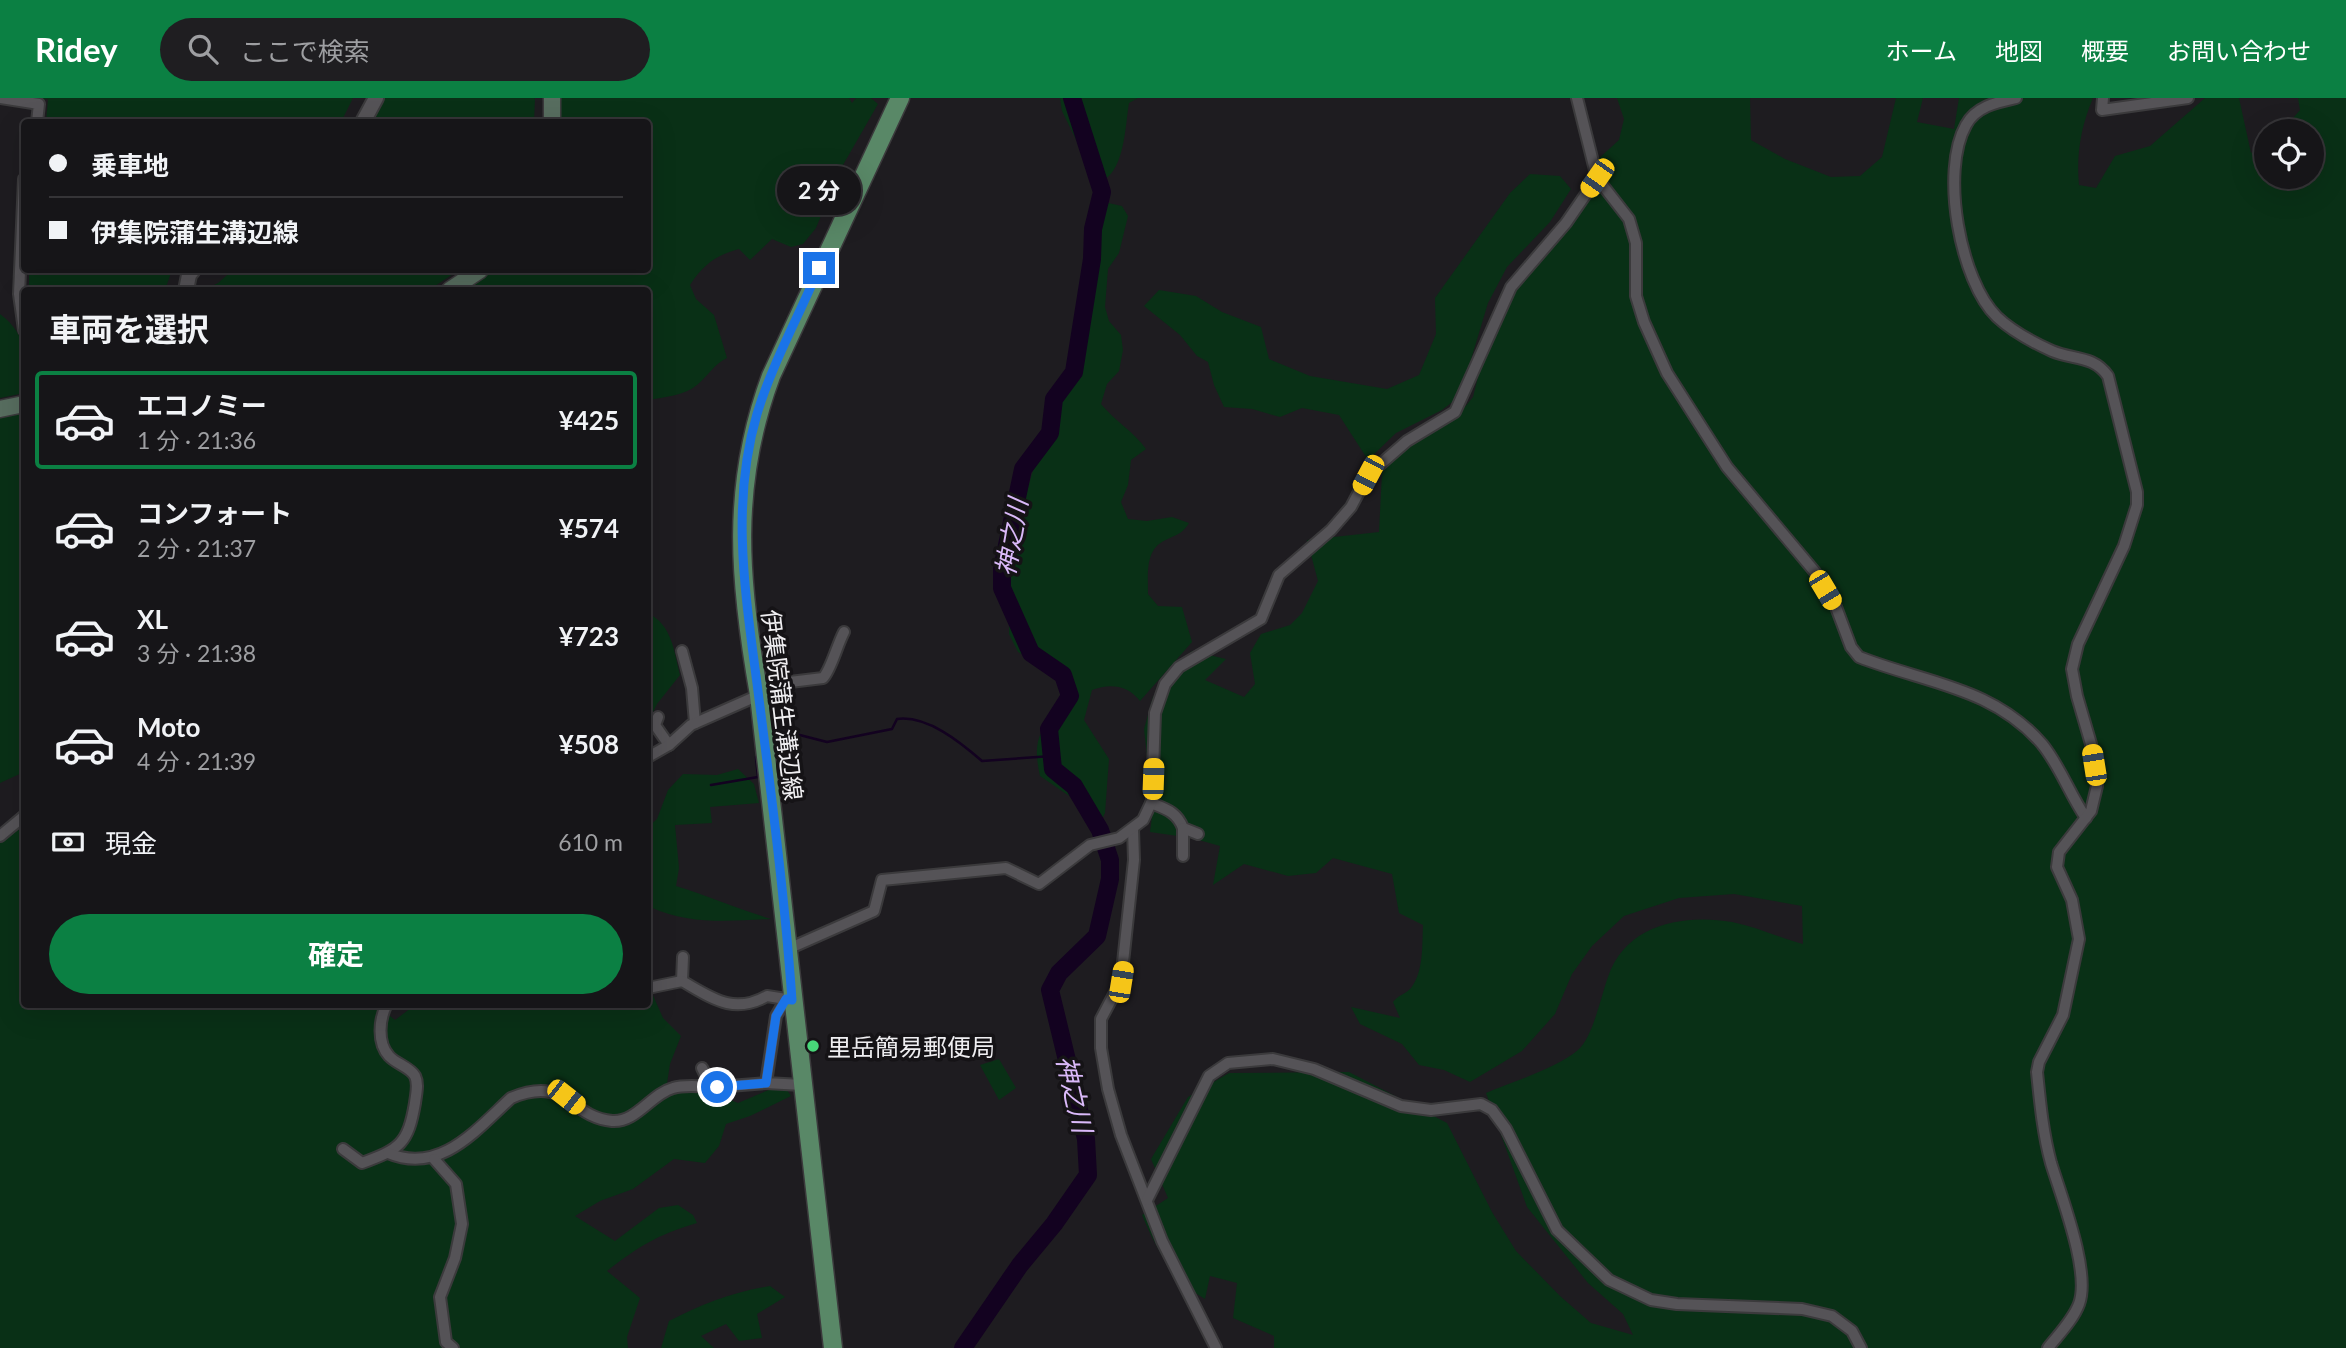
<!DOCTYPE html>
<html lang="ja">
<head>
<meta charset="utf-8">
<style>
  :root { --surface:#161518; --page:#1f1e21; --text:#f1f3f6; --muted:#9e9fa2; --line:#353437; --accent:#0b8043 }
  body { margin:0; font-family:Lato,"Noto Sans JP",sans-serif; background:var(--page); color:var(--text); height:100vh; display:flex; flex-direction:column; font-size:26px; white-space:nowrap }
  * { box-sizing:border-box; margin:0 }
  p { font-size:23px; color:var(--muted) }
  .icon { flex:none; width:38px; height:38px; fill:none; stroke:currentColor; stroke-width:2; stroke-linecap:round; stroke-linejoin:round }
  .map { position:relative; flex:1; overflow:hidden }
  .side { position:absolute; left:21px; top:189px; width:630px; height:721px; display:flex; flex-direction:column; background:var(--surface); border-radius:7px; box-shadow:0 7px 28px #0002,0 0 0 2px var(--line) }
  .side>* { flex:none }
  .guide { position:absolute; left:21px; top:21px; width:630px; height:154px; border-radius:7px; box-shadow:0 7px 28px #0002,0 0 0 2px var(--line); display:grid; align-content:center; height:154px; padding:0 28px; background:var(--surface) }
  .controls { position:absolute; left:2254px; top:21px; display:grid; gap:14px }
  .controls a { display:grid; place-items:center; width:70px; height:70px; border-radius:50%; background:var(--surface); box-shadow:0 7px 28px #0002,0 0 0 2px var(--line); font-size:35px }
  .end { position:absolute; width:32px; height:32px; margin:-16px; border:9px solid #1a73e8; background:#fff; box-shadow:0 0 0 4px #fff }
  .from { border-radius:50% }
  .bubble { position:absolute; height:49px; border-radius:24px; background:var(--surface); box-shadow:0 7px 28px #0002,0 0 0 2px var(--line); font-size:23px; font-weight:700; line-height:49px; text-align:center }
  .car { position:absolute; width:21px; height:42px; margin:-21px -10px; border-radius:9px; box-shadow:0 0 5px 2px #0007; background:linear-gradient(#f5c518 24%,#345 0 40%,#f5c518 0 76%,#345 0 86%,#f5c518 0) }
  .guide b { display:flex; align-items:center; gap:24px; height:66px; font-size:26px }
  .guide b+b { border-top:2px solid var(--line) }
  .guide i { width:18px; height:18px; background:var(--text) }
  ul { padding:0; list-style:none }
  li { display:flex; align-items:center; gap:21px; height:98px; margin:0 14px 10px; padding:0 14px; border:4px solid transparent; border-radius:7px }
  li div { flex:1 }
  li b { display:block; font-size:26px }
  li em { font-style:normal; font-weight:700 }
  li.active { border-color:var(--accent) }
  li>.icon { width:63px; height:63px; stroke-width:1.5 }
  h2 { padding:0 28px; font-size:32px; line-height:84px }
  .pay { display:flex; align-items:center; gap:18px; height:77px; padding:0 28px; font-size:26px }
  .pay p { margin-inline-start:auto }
  .primary-button { display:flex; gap:14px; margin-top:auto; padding:14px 28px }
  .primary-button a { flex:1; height:80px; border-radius:42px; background:var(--accent); color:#fff; font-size:28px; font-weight:700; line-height:80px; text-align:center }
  header { display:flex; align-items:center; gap:42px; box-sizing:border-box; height:98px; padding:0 35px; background:var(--accent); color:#fff }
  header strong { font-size:33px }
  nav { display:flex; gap:38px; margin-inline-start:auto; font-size:24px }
  .search { width:490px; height:63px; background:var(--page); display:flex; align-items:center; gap:18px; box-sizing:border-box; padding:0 24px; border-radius:38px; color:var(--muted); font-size:26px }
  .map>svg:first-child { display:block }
  .green { fill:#093016 }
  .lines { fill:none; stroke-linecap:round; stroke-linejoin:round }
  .stream { stroke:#130220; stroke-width:2.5 }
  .river { stroke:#130220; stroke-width:18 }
  .minor-casing { stroke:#3b3a3c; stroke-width:14 }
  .tertiary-casing { stroke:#3b3a3c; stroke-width:18 }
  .secondary-casing { stroke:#3b3a3c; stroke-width:19 }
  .primary-casing { stroke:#3b3a3c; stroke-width:21 }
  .minor { stroke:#555357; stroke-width:10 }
  .tertiary { stroke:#555357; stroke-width:14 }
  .secondary { stroke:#576d5f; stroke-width:16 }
  .primary { stroke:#598867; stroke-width:18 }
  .route { stroke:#1a73e8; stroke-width:9 }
  .poi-dot { fill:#48d779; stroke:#151316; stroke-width:2.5 }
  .labels { text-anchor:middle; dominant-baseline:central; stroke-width:7; stroke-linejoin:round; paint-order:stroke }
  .street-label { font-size:24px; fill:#efeef1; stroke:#151316 }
  .poi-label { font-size:24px; fill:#efeef1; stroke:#151316; text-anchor:start }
  .water-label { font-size:26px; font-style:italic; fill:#dab9f9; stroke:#151316 }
</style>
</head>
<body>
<header>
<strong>Ridey</strong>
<div class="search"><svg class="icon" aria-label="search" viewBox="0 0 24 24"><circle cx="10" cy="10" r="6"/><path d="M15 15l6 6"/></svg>ここで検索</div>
<nav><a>ホーム</a><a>地図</a><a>概要</a><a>お問い合わせ</a></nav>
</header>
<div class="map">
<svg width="2346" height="1250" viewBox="0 0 2346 1250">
  <rect width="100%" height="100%" fill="#1e1c20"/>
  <g class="green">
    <polygon points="0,0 353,0 341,24 46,24 48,1 0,5"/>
    <polygon points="382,0 535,0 534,24 371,24"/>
    <path d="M 557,0 L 849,0 L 852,5 L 856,0 L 871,0 L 878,6 L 839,74 L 816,130 L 803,146 L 791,149 L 772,141 L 750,162 L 739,151 C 716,157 703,167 690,187 L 696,201 L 714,217 L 727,260 C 713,267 709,277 697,287 C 684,298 664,299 648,302 L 648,192 L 461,192 L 484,172 L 648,172 L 648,24 L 556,24 Z"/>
    <path d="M 1060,0 L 1138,0 L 1129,5 C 1125,28 1125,78 1097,85 L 1062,13 Z"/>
    <path d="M 1617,0 L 1750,0 L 1751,42 L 1785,61 L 1831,79 L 1860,78 L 1882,59 L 1896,0 L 1923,0 L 1917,24 L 1954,31 L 1959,0 L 2093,0 C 2081,28 2076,57 2079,87 L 2096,90 L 2115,58 L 2150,48 L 2205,0 L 2239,0 L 2251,55 L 2266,46 L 2266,79 L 2312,79 L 2312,33 L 2282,33 L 2300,12 L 2298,0 L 2346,0 L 2346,1250 L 1274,1250 L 1274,1238 L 1233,1220 L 1237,1185 L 1210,1178 L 1205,1201 C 1173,1183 1156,1150 1142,1117 L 1168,1100 L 1151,1061 L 1188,999 L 1229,975 L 1349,974 L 1447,1025 L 1492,1114 L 1516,1153 L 1560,1198 L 1591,1225 L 1633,1237 L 1623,1216 L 1588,1185 L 1527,1109 L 1486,995 C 1512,984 1557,970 1578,952 C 1593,939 1601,898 1608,879 C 1626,826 1683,816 1732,824 C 1757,829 1780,840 1803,846 L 1802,808 L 1734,796 L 1679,800 L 1624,818 L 1592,848 L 1572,876 L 1555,916 L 1522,953 L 1470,984 L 1444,972 L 1419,967 L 1402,946 L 1360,926 L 1351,909 L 1400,920 L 1393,904 C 1398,897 1406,896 1411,890 C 1424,873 1422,846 1423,827 L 1399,815 L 1392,776 L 1333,760 L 1316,775 L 1288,778 L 1244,766 L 1213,787 L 1220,748 L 1192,740 L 1150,734 L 1153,711 L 1144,631 L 1153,599 L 1192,553 L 1226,561 L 1205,582 L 1244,599 L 1255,586 L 1250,555 L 1261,536 L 1290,527 L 1302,515 L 1318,483 L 1307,442 L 1379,434 L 1383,355 L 1422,329 L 1460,315 L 1473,299 L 1492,223 L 1536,153 L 1586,108 L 1596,63 L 1619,42 L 1624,21 Z"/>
    <polygon points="1530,76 1560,78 1571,91 1550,124 1507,169 1488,205 1460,298 1442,312 1396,335 1368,362 1339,317 1302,310 1280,319 1252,311 1224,309 1214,287 1208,264 1197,258 1180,237 1144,208 1159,192 1196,198 1222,214 1261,229 1269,261 1310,278 1387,291 1419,277 1436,236 1435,200 1510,95"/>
    <path d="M 1099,103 L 1122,108 L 1128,118 L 1119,155 L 1108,171 L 1105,209 L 1109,223 L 1121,237 L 1123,252 L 1119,273 L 1107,286 L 1101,306 C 1115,323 1133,333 1146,351 L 1131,362 L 1128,387 L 1121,404 L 1128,421 L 1147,423 L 1172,419 L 1189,425 C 1181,438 1174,437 1162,444 C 1145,454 1148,478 1148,496 L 1158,508 L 1182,509 L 1192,544 L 1140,603 C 1128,587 1110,585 1092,592 L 1084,622 L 1109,661 L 1105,715 L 1097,732 L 1075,702 L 1040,678 C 1037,664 1034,647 1042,633 C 1050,620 1059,624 1067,602 L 1051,573 L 1018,554 L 1009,536 L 1010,484 L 1026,397 L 1033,372 L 1055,334 L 1096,161 Z"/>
    <polygon points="29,172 172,172 165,192 29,192"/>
    <polygon points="233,172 459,172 429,192 204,192 218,185"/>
    <path d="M 0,216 C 30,239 25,261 24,295 L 0,300 Z"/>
    <polygon points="24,309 24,674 0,685 0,314"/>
    <path d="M 648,515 C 672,527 674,553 680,577 L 657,606 L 648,624 Z"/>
    <path d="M 738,671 L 754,686 L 759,705 L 710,709 L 712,725 L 675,727 L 679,770 L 676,788 C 708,798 738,811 771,821 C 729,823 689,827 650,809 L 648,806 L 648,729 L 657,721 L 668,692 L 683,676 L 717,677 Z"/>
    <path d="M 24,728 L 24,906 L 375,906 L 395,922 L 415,907 L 648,906 L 648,886 L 663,920 L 681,938 L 670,966 L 666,992 L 702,991 L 738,1005 L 783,986 L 791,998 L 750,1018 L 726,1026 L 719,1048 L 705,1065 L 674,1061 L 633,1091 L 600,1103 L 575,1118 L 615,1143 L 659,1110 L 678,1107 L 693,1117 L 697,1125 C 657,1137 639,1148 607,1173 L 640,1200 L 627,1239 L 628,1250 L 0,1250 L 0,745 Z"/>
    <polygon points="999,961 1016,990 999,1002 980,967"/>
    <path d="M 770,1188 L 785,1199 L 757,1216 L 762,1240 L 739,1243 L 726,1226 L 701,1238 L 714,1250 L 661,1250 L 669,1223 C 702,1206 733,1194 770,1188 Z"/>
  </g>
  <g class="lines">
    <g class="stream">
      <path d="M 773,647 L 788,634 L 827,644 L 892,631 L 897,621 C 927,617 960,644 982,663 L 1052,658"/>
      <polyline points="711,687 758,679 756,659"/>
    </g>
    <polyline class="river" points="963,1250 1020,1167 1054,1126 1088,1077 1086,1041 1050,892 1059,875 1097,838 1110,781 1110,762 1100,732 1074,688 1053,671 1049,631 1070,598 1063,577 1031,555 1002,490 1002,471 1023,371 1050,335 1054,301 1074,274 1092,161 1093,131 1102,94 1072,0"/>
    <g class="minor-casing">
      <g id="minor">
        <polyline points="0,0 39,6 37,24"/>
        <path d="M 1577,0 L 1597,80 L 1629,121 L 1636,145 L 1636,198 L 1644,224 L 1667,275 L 1727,369 L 1815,474 L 1836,509 L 1851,549 L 1859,559 C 1925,585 1993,589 2042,646 C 2060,668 2070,697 2086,720"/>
        <path d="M 2016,0 C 1998,4 1976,8 1966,27 C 1940,73 1960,183 1997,219 C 2013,234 2032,244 2052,253 C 2073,262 2093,257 2108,278 L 2137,394 L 2137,407 L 2124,448 L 2078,546 L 2072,571 L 2077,598 L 2091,646 L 2097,688 L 2091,713 L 2059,754 L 2057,769 L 2072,802 L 2079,841 L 2063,917 L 2039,964 L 2037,974 C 2040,1004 2043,1036 2051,1065 C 2061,1098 2091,1174 2079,1206 C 2073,1222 2059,1236 2048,1250"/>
        <polyline points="2103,0 2102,12 2188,0"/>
        <polyline points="24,81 19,196 24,232"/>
        <polyline points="682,553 692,590 695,625"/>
        <path d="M 757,588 L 823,580 C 831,572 837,547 844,534"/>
        <polyline points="658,619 655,627 669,647"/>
        <polyline points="648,659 669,647 691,627 759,597"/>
        <path d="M 1151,705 C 1166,711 1177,714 1183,730 L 1198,736"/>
        <polyline points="1183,730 1183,758"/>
        <polyline points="1133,731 1134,762 1121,883 1101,921 1101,950 1108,991 1121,1037 1162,1143 1216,1250"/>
        <polyline points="0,738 24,718"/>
        <polyline points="788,851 874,813 882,782 1006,770 1039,786 1090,747 1119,740 1143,722 1152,703 1155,615 1165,586 1179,569 1261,521 1279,477 1331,432 1351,409 1368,377 1407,343 1455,314 1511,189 1566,125 1597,80"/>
        <polyline points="682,883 683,859"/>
        <path d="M 648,890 L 682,883 C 712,900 733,917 767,898 L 792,902"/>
        <polyline points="786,901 776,918 766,985 802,987"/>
        <polyline points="702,970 710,986 717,989 766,985"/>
        <path d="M 343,1051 L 362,1065 C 400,1051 408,1046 415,1005 C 416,996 419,986 415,978 C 410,969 396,966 389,958 C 377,945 379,921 387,906"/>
        <path d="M 388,1055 C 440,1077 476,1032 511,1000 C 567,977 568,1018 612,1023 C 636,1025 651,996 673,990 C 686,986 703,989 717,989"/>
        <polyline points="434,1061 456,1086 462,1126 455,1160 440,1199 446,1244 453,1250"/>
        <polyline points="1147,1102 1209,978 1228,965 1273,961 1314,971 1401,1008 1431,1012 1481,1006 1492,1012 1506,1031 1557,1132 1609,1182 1651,1202 1677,1206 1802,1211 1832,1218 1852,1233 1861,1250"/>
      </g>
    </g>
    <g class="tertiary-casing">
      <g id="tertiary">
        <polyline points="363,24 376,0"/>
        <polyline points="186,192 189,177 193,172"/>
      </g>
    </g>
    <g class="secondary-casing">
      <g id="secondary">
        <polyline points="552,0 552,24"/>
        <polyline points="450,192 480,172"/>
        <polyline points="0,311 24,306"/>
      </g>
    </g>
    <g class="primary-casing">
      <path id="primary" d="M 833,1250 L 759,597 C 739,484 730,388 771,278 L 900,0"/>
    </g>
    <use href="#minor" class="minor"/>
    <use href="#tertiary" class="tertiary"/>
    <use href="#secondary" class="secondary"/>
    <use href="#primary" class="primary"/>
  </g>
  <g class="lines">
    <path class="route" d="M 717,989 L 766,985 L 776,918 L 786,901 L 792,902 C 785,802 772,701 759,601 C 747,505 729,411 757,316 C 772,266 799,218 819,170"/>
  </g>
  <circle class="poi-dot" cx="813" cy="948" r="7"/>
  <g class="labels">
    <g class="street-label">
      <text transform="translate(783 607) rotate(83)">伊集院蒲生溝辺線</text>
    </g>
    <g class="poi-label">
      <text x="827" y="948">里岳簡易郵便局</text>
    </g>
    <g class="water-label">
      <text transform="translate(1011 439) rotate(-80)">神之川</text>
      <text transform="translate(1075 996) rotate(77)">神之川</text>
    </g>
  </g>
</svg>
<div class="controls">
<a><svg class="icon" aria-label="locate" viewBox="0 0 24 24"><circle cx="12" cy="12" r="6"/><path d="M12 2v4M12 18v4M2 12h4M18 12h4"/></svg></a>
</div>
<i class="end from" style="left:717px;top:989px"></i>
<i class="end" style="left:819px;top:170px"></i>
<div class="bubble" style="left:777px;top:68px;width:84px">2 分</div>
<i class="car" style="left:1597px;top:80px;rotate:215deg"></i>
<i class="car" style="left:1368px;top:377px;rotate:208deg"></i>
<i class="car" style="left:1825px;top:492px;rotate:149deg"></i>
<i class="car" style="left:2094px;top:667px;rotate:351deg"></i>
<i class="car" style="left:1153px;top:681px;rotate:2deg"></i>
<i class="car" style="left:1121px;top:884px;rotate:9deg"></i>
<i class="car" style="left:566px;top:999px;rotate:128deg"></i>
<div class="guide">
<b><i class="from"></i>乗車地</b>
<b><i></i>伊集院蒲生溝辺線</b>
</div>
<section class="side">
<h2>車両を選択</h2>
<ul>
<li class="active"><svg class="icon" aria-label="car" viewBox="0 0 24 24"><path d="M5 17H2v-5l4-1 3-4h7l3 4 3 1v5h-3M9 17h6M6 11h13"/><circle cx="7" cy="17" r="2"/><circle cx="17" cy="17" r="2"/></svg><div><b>エコノミー</b><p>1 分 · 21:36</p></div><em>¥425</em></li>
<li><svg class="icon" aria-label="car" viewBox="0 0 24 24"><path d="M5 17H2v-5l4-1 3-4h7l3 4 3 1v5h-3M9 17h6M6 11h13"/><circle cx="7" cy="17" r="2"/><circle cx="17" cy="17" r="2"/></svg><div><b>コンフォート</b><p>2 分 · 21:37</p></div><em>¥574</em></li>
<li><svg class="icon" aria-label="car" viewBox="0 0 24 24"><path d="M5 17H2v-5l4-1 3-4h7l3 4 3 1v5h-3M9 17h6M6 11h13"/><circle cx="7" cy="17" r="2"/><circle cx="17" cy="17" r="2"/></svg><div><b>XL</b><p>3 分 · 21:38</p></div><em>¥723</em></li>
<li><svg class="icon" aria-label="car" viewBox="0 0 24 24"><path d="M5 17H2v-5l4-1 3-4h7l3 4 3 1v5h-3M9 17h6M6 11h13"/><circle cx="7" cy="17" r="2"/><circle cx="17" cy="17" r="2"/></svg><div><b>Moto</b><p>4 分 · 21:39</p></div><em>¥508</em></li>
</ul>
<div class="pay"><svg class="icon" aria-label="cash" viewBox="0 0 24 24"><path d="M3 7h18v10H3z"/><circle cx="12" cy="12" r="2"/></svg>現金<p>610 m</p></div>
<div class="primary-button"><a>確定</a></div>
</section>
</div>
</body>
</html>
